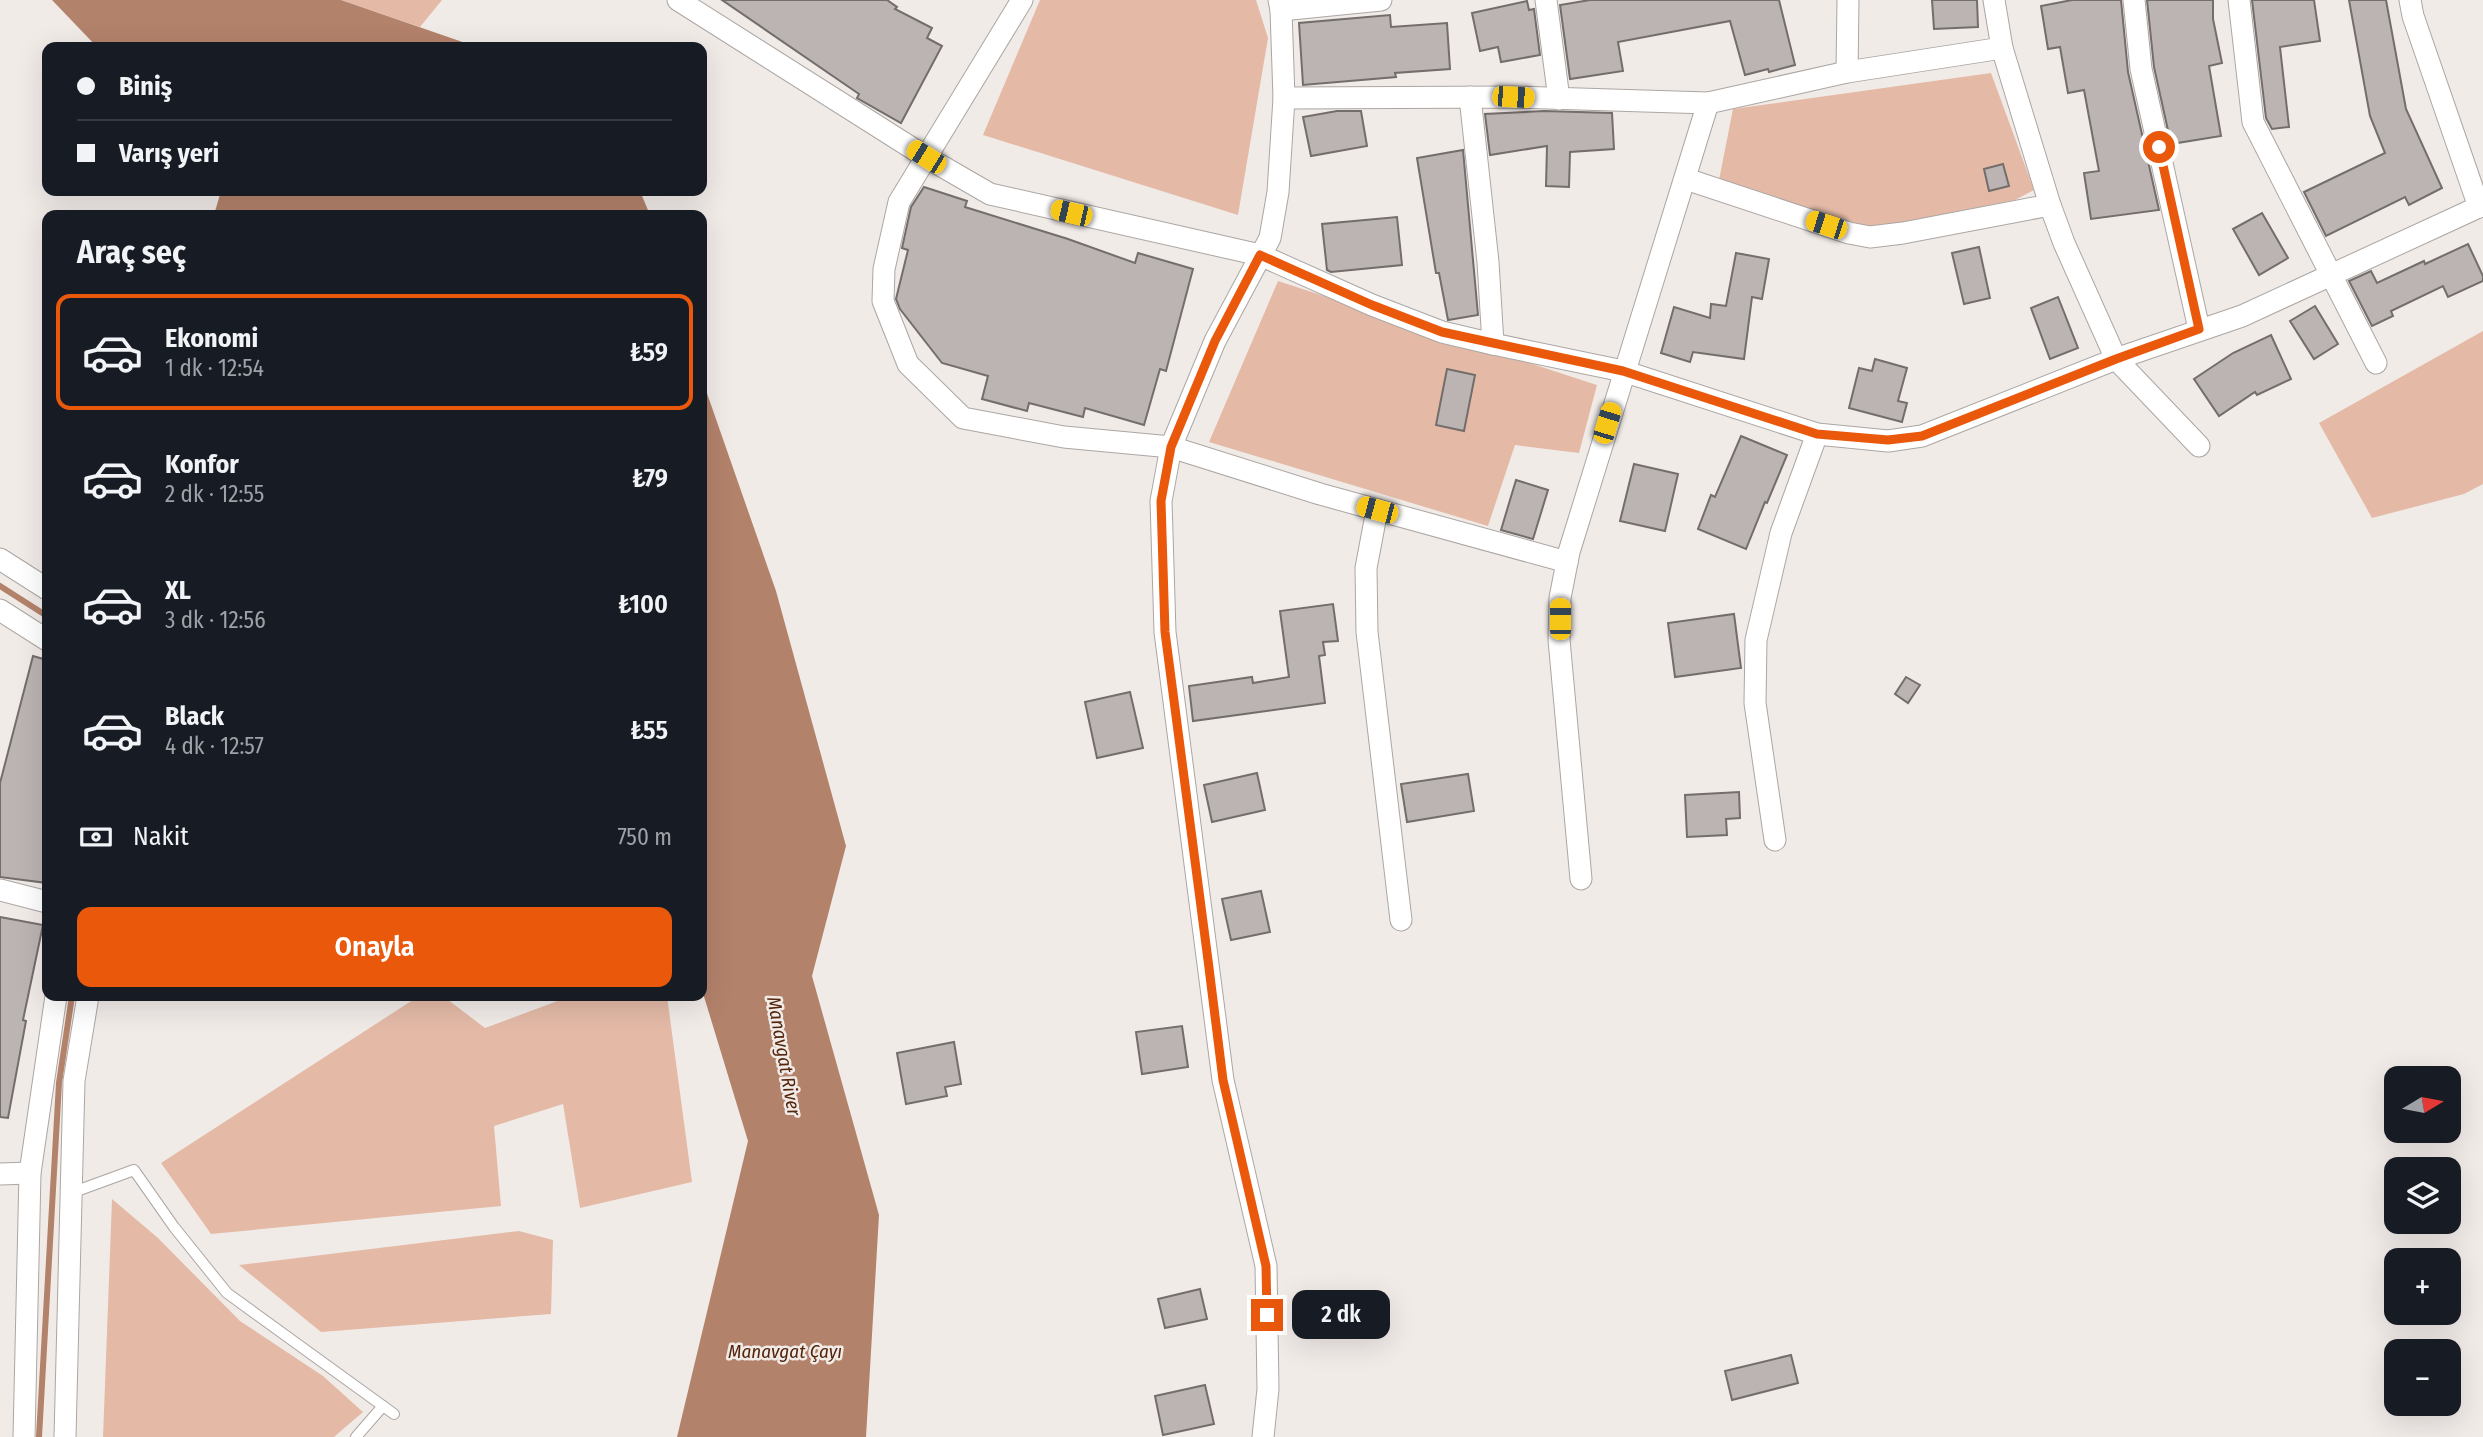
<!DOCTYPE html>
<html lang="tr">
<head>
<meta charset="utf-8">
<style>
  :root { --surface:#171b24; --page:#242831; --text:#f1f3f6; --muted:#9ea1a6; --line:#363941; --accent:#ea580c }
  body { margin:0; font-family:"Fira Sans Condensed",sans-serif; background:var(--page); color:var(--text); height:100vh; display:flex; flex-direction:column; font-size:26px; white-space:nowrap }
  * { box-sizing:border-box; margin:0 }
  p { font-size:23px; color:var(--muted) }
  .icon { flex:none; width:38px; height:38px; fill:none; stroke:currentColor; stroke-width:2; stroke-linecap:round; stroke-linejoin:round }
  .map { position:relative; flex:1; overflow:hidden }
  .panel { position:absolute; left:42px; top:210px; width:665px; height:791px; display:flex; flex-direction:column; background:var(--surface); border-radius:14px; box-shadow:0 7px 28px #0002 }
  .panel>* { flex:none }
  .hud { position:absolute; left:42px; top:42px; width:665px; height:154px; border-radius:14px; box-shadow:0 7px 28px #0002; display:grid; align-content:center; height:154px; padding:0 35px; background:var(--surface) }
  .needle { width:46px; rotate:80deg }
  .buttons { position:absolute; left:2384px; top:1066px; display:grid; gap:14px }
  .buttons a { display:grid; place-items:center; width:77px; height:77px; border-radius:14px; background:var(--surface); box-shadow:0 7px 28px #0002; font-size:35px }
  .end { position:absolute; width:32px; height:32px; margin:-16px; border:9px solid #ea580c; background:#fff; box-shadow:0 0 0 4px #fff }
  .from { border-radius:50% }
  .bubble { position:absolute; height:49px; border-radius:14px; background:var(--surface); box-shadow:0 7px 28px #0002; font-size:23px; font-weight:600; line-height:49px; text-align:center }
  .car { position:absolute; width:21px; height:42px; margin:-21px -10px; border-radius:9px; box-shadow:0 0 5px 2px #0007; background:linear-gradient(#f5c518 24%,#345 0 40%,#f5c518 0 76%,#345 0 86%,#f5c518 0) }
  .hud b { display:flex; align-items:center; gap:24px; height:66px; font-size:26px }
  .hud b+b { border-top:2px solid var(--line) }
  .hud i { width:18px; height:18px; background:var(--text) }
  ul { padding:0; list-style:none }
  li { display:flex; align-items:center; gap:21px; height:116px; margin:0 14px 10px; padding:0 21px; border:4px solid transparent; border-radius:14px }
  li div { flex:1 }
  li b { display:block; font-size:26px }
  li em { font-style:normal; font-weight:600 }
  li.current { border-color:var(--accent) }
  li>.icon { width:63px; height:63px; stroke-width:1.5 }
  h2 { padding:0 35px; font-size:32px; line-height:84px }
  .pay { display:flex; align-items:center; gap:18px; height:77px; padding:0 35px; font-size:26px }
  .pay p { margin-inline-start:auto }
  .primary-button { display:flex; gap:14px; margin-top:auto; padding:14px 35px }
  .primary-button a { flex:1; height:80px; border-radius:14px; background:var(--accent); color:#fff; font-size:28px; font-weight:600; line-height:80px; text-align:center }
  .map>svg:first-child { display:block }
  .green { fill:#e4baa7 }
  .water { fill:#b3826b }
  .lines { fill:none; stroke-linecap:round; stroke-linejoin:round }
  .stream { stroke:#b3826b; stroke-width:6 }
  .building { fill:#bbb4b2; stroke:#736d6b; stroke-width:2 }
  .lane-casing { stroke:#aca6a3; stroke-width:12 }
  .street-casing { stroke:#aca6a3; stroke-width:23 }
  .lane { stroke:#fff; stroke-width:10 }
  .street { stroke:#fff; stroke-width:21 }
  .route { stroke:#ea580c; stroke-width:9 }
  .labels { text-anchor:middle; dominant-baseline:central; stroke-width:5; stroke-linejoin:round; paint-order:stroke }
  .water-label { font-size:19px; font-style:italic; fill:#54240b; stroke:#f1ebe8 }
</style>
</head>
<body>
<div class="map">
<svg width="2483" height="1437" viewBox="0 0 2483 1437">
  <rect width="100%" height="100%" fill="#f1ebe8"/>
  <g class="green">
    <polygon points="341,0 442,0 420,27"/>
    <polygon points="1040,0 1256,0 1268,38 1238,215 983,135"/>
    <polygon points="1991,73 2034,190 2015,200 1868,229 1719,180 1733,109"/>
    <polygon points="1278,281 1597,385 1579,453 1515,445 1488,526 1209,442"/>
    <polygon points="2483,331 2483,484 2464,494 2372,518 2319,423"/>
    <polygon points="419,996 443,996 485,1028 571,996 667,996 692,1182 580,1208 563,1104 494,1126 501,1206 211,1234 161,1163"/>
    <polygon points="112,1199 158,1238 240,1321 323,1376 363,1412 334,1437 103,1437"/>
    <polygon points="519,1231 553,1240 551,1314 321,1332 239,1265"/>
  </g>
  <g class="water">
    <polygon points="52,0 341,0 477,47 97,47"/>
    <polygon points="221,191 640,191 650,215 214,215"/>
    <polygon points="702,379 776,591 846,846 812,976 879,1215 866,1437 677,1437 748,1141 702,990"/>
  </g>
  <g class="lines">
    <g class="stream">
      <polyline points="0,586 47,616"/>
      <polyline points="39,1437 59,1083 72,996"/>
    </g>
  </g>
  <g class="building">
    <polygon points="722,0 887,0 897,7 895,9 932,28 927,38 942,46 901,123 857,98 859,94"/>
    <polygon points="1590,0 1779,0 1795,65 1769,72 1768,69 1745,75 1730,21 1618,42 1623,71 1570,79 1560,5"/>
    <polygon points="1932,0 1977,0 1978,27 1934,29"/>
    <polygon points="2072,0 2121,0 2128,72 2159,210 2091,219 2084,173 2099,171 2084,90 2068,93 2060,47 2048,49 2041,6"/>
    <polygon points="2147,0 2213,0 2213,19 2222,63 2209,66 2221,136 2171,144 2154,67"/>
    <polygon points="2252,0 2314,0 2320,41 2280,47 2289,127 2272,129 2266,118"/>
    <polygon points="2349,0 2386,0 2406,109 2442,188 2409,205 2405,197 2326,236 2304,192 2385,153 2370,116"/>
    <polygon points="1527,1 1529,10 1534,9 1540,55 1501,62 1498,47 1480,51 1472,13"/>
    <polygon points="1390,15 1391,27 1447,23 1450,69 1395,73 1396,77 1303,85 1299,23"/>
    <polygon points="1337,111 1361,111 1367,146 1311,156 1303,117"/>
    <polygon points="1544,111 1612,113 1614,149 1570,152 1569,187 1546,186 1547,146 1490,155 1485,114"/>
    <polygon points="1463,150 1478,315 1448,320 1439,273 1436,273 1417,158"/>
    <polygon points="2003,164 2009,186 1989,191 1984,169"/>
    <polygon points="924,187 967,201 965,207 1068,239 1135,263 1138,253 1193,269 1166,371 1160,369 1144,425 1085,408 1083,417 1029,403 1027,411 982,399 988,376 942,363 900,309 896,299 908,250 902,248 911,207"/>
    <polygon points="2262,213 2288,258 2259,275 2233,229"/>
    <polygon points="1397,217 1402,265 1331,272 1327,270 1322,224"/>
    <polygon points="2468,244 2483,276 2483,281 2448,297 2443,286 2391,311 2393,316 2372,326 2349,281 2371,271 2377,283 2424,261 2425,264"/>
    <polygon points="1979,247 1990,298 1964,304 1952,253"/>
    <polygon points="1736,253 1769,259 1762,299 1752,297 1744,359 1693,352 1690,362 1661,353 1674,307 1710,318 1711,304 1726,306"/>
    <polygon points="2058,297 2078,348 2050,359 2031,308"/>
    <polygon points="2315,306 2338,344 2314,359 2290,321"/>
    <polygon points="2271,335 2291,379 2257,395 2255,392 2219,416 2194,379 2233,353"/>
    <polygon points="1875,359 1907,368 1898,401 1907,403 1902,422 1849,408 1859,368 1872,371"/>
    <polygon points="1447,369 1475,375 1464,431 1436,425"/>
    <polygon points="1741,436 1787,455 1767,503 1765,502 1746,549 1698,529 1711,495 1715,497"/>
    <polygon points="1634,464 1678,474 1665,531 1620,521"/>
    <polygon points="1516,480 1548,490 1533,539 1501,530"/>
    <polygon points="1333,604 1338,641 1323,642 1325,655 1319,656 1325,703 1193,721 1189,686 1252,677 1253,683 1289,677 1280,611"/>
    <polygon points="1734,614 1741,668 1675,677 1668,623"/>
    <polygon points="33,656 47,660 47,883 0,877 0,783"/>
    <polygon points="1906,677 1920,685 1908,703 1895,694"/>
    <polygon points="1130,692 1143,748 1097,758 1085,702"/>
    <polygon points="1257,773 1265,810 1212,822 1204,785"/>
    <polygon points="1468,774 1474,811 1407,822 1401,784"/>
    <polygon points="1739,792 1740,818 1726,819 1727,835 1687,837 1685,795"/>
    <polygon points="1261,891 1270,932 1231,940 1222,899"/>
    <polygon points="0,917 43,925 23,1020 26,1021 8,1118 0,1117"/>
    <polygon points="1182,1026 1188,1067 1142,1074 1136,1032"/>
    <polygon points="954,1042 961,1084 945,1087 947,1096 906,1104 897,1053"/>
    <polygon points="1200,1289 1207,1319 1165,1328 1158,1299"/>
    <polygon points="1791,1355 1798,1383 1732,1400 1725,1371"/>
    <polygon points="1205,1385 1214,1424 1163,1435 1155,1396"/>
  </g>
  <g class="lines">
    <g class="lane-casing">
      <g id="lane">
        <polyline points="71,1193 134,1170 174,1227 227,1293 394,1414"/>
        <polyline points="356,1437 383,1406"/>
      </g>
    </g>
    <g class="street-casing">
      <g id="street">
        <polyline points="678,0 926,157 990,194 1260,255 1372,305 1442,332 1493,344 1488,262 1470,97"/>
        <polyline points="1022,0 899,202 884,269 883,301 908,364 963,418 1064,437 1171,447 1320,494 1567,562"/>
        <polyline points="1546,0 1559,99"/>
        <polyline points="2134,0 2141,69 2199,329"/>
        <polyline points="2239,0 2253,122 2376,363"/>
        <polyline points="2410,0 2413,16 2479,207"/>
        <polyline points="1281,10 1381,0"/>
        <polyline points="2002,48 2050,205 2064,243 2116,359 2199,446"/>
        <polyline points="1847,72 1848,0"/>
        <polyline points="1284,98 1513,97 1708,103 1847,72 2002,48 1994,0"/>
        <polyline points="1686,179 1849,233 1870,237 1903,233 2050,205"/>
        <polyline points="1493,344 1623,371 1817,434 1888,441 1922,436 2116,359 2242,316 2483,205"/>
        <polyline points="1377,510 1366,568 1367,632 1401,920"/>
        <polyline points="0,559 47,589"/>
        <polyline points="0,610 47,640"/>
        <polyline points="1775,840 1755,703 1756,640 1781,533 1817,434"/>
        <polyline points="1581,879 1559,640 1560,598 1569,552 1708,103"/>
        <polyline points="0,890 47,902"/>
        <polyline points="0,1174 30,1173"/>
        <polyline points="24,1437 30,1173 56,996"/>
        <polyline points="65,1437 74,1081 88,996"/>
        <polyline points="1263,1437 1268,1389 1266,1266 1223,1080 1165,632 1161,501 1171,447 1215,341 1270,238 1278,192 1284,98 1281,10 1279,0"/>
      </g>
    </g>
    <use href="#lane" class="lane"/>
    <use href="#street" class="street"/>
  </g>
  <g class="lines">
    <polyline class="route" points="1267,1315 1266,1266 1223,1080 1208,960 1165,632 1161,501 1171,447 1215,341 1260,255 1372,305 1442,332 1623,371 1817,434 1888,440 1922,436 2116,359 2199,329 2159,147"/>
  </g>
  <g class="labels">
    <g class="water-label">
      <text transform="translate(784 1056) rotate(80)">Manavgat River</text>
      <text x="785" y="1351">Manavgat Çayı</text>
    </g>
  </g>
</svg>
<div class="buttons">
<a><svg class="needle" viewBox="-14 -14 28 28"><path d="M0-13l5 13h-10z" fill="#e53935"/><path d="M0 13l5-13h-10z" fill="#9ea1a6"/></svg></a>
<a><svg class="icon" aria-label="layers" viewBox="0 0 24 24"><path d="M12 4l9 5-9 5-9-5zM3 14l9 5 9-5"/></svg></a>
<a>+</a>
<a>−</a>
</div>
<i class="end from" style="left:2159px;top:147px"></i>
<i class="end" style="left:1267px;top:1315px"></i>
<div class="bubble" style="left:1292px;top:1290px;width:98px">2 dk</div>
<i class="car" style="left:1513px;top:97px;rotate:93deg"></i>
<i class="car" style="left:926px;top:157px;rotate:302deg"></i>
<i class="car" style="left:1071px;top:213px;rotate:283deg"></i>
<i class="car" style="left:1826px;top:225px;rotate:288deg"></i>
<i class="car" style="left:1607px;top:423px;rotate:17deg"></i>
<i class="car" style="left:1377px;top:510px;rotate:285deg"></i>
<i class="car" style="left:1560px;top:619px;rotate:0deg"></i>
<div class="hud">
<b><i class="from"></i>Biniş</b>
<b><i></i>Varış yeri</b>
</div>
<section class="panel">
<h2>Araç seç</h2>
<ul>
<li class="current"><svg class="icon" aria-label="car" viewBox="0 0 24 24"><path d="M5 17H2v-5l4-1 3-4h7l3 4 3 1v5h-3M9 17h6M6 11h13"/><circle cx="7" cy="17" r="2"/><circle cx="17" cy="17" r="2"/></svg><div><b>Ekonomi</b><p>1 dk · 12:54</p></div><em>₺59</em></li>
<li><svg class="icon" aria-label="car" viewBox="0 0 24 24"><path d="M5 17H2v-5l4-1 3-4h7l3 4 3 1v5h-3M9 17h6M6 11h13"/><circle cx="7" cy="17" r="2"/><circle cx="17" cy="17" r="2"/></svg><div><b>Konfor</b><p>2 dk · 12:55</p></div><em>₺79</em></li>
<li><svg class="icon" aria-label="car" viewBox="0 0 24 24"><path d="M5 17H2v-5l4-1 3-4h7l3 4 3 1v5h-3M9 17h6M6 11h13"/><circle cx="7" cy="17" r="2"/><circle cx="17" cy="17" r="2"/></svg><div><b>XL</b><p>3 dk · 12:56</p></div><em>₺100</em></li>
<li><svg class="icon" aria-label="car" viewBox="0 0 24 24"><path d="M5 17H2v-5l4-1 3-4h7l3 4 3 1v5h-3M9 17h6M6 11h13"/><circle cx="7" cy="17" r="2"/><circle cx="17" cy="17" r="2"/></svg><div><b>Black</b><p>4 dk · 12:57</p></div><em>₺55</em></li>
</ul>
<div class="pay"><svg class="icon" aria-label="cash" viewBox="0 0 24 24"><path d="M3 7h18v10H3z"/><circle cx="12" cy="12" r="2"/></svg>Nakit<p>750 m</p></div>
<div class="primary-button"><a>Onayla</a></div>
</section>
</div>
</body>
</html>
